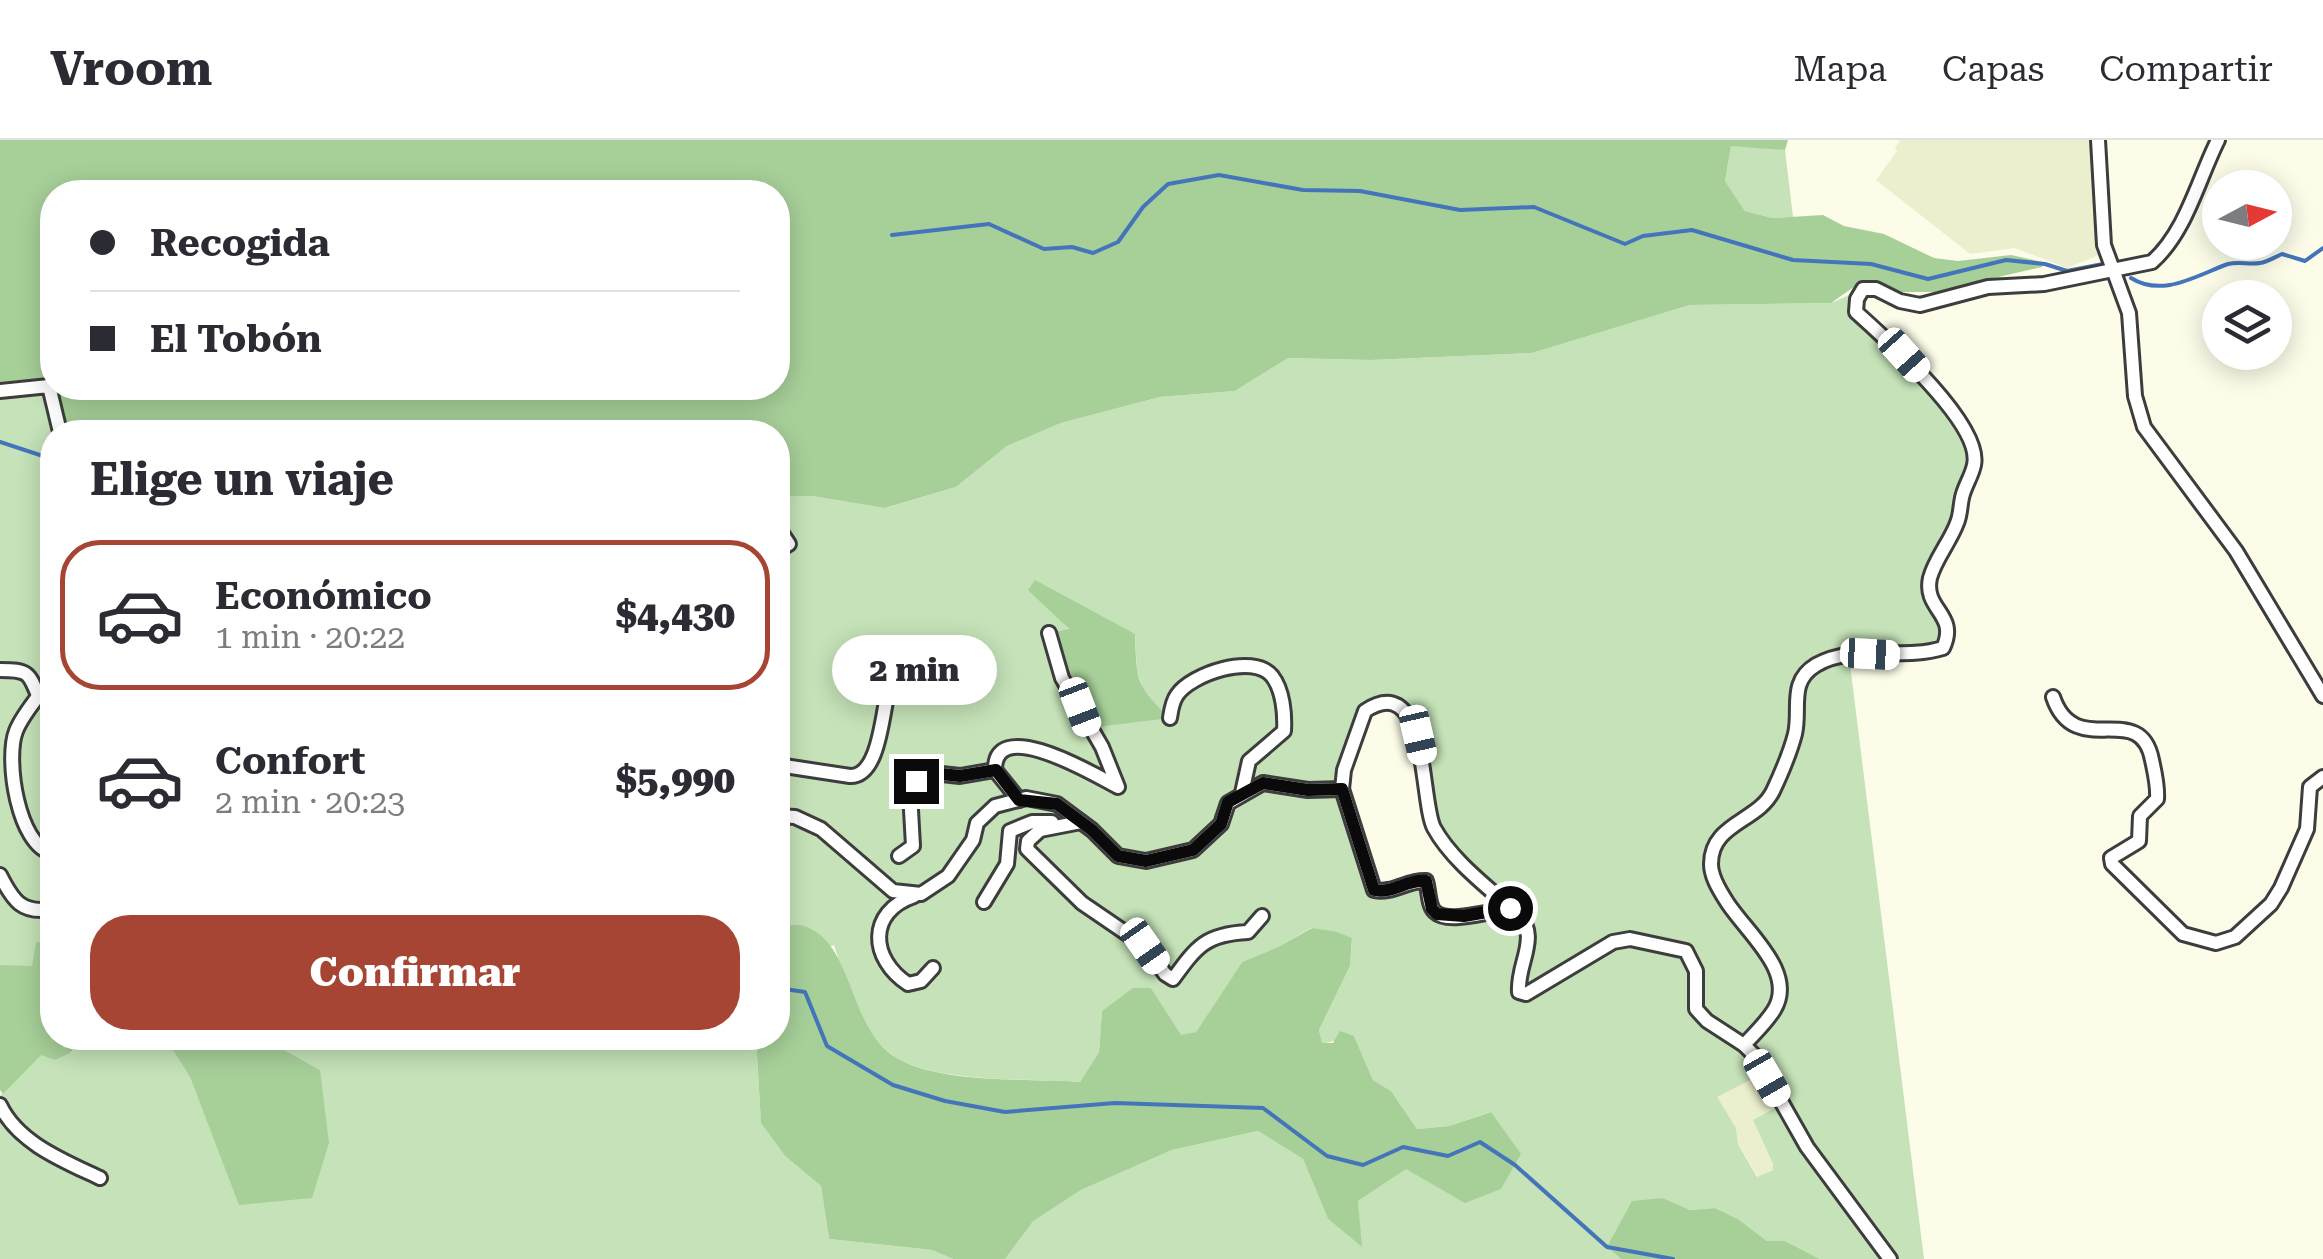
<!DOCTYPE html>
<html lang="es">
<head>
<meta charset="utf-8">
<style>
  :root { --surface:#fff; --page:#f2f2f3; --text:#2b2b33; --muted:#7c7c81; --line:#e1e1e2; --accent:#a74534 }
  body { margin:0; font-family:"Roboto Serif",serif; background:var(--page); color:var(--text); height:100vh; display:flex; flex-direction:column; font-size:38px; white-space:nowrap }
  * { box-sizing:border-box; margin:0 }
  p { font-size:32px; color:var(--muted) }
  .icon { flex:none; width:55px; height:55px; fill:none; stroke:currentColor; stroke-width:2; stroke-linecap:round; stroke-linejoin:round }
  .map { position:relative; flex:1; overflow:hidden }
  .details { position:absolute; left:40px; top:280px; width:750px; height:630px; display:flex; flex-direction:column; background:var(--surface); border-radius:40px; box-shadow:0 5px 25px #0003 }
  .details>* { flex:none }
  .hud { position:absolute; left:40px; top:40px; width:750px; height:220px; border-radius:40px; box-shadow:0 5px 25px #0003; display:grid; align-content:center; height:220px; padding:0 50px; background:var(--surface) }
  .needle { width:65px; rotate:83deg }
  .tools { position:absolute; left:2202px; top:30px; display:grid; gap:20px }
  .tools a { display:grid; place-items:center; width:90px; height:90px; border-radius:50%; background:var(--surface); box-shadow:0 5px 25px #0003; font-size:50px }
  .end { position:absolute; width:45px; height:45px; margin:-22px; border:12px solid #0a0a0a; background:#fff; box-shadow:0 0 0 5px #fff }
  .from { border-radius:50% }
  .bubble { position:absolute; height:70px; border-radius:35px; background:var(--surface); box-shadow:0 5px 25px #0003; font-size:32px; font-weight:800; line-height:70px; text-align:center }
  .car { position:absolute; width:30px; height:60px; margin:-30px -15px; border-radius:12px; box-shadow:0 0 8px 2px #0007; background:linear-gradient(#fff 24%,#345 0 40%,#fff 0 76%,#345 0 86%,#fff 0) }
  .hud b { display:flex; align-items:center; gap:35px; height:95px; font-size:38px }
  .hud b+b { border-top:2px solid var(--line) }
  .hud i { width:25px; height:25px; background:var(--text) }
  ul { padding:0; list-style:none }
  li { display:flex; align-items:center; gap:30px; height:150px; margin:0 20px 15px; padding:0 30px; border:5px solid transparent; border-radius:40px }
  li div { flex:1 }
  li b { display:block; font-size:38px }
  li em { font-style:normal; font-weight:800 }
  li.active { border-color:var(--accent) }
  li>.icon { width:90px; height:90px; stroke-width:1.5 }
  h2 { padding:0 50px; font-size:45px; line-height:120px }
  .primary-button { display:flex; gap:20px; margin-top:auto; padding:20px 50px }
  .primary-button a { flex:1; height:115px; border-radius:40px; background:var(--accent); color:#fff; font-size:40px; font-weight:800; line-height:115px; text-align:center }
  header { display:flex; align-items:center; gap:60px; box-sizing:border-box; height:140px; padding:0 50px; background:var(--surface); border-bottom:2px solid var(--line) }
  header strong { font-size:48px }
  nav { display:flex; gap:55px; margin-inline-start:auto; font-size:35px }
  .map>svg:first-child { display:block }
  .farmland { fill:#ebefcd }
  .green { fill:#c5e2b8; fill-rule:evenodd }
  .forest { fill:#a7d099; fill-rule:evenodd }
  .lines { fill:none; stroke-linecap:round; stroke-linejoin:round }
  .stream { stroke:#4475bb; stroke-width:4 }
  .minor-casing { stroke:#3d3d3d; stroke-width:18 }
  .minor { stroke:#fff; stroke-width:12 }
  .route { stroke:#0a0a0a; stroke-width:12 }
</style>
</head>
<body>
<header>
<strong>Vroom</strong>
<nav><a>Mapa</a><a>Capas</a><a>Compartir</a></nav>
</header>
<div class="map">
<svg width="2323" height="1119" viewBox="0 0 2323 1119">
  <rect width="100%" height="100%" fill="#fcfce9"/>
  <g class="farmland">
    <polygon points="1900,0 2093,0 2099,115 2067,128 2015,108 1970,114 1876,40 1897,11 1895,8"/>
    <polygon points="1758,936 1775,968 1753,980 1773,1024 1773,1030 1758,1037 1738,1003 1736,988 1716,957"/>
  </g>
  <g class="green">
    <polygon points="1731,5 1785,10 1793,77 1772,78 1745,71 1725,41"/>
    <path d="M 1863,149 L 1856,172 L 1904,215 L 1976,314 L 1930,436 L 1939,471 L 1943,508 L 1849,516 L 1924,1119 L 1820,1119 L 1785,1101 L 1767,1101 L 1738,1079 L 1715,1068 L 1690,1070 L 1663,1058 L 1607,1107 L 1621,1119 L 1005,1119 L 1032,1081 L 1081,1050 L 1172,1010 L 1258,991 L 1303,1019 L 1328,1079 L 1361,1106 L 1358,1061 L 1490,972 L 1449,986 L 1417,989 L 1391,951 L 1373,940 L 1354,896 L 1322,904 L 1319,890 L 1350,826 L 1352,799 L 1333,791 L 1311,788 L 1278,807 L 1242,822 L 1196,892 L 1181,896 L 1151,848 L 1102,871 L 1099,912 L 1080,942 C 1030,938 930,944 891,914 C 859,889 846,842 834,805 L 778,828 L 778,357 L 812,356 L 886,368 L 956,347 L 1007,306 L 1061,283 L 1160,257 L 1235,251 L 1288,218 L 1371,220 L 1532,213 L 1690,165 L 1831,163 ZM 1052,471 L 1135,494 L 1137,530 L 1144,554 L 1168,577 L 1050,492 L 1069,490 ZM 1397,566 L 1422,615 L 1432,684 L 1512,770 L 1437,774 L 1426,741 L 1374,750 L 1342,649 L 1365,571 ZM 1758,936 L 1775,968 L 1753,980 L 1773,1024 L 1773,1030 L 1757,1037 L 1738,1004 L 1736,988 L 1717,957 Z"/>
    <polygon points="49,246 61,292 52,292 52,815 36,802 33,826 3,827 0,825 0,251"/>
    <polygon points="75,898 165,898 190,937 240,1065 320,930 281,908 276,898 756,898 761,983 785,1016 821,1046 829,1099 932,1110 953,1119 0,1119 0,956 41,914 72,913"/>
  </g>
  <g class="forest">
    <path d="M 0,0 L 1788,0 L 1785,10 L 1731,6 L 1725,41 L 1745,71 L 1772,78 L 1823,75 L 1844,86 L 1884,94 L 1934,118 L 1958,121 L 2011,115 L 2043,122 L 2042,127 L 1934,152 L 1899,152 L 1876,141 L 1858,144 L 1831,163 L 1690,165 L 1532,213 L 1371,220 L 1288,218 L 1235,251 L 1160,257 L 1061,283 L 1007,306 L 956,347 L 885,368 L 812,356 L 778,357 L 778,292 L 60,292 L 48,246 L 0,251 ZM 52,52 L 778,52 L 778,248 L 52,248 Z"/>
    <path d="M 1035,440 L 1135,494 C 1137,541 1135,545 1170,578 L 1088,588 L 1049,493 L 1069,489 L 1028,450 Z"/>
    <path d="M 781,786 C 788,786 798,784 804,786 C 853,802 848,884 892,915 C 936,945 1027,938 1080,942 L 1099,912 L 1102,871 L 1133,848 L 1151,848 L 1181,895 L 1196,892 L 1242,822 L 1278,807 L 1312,788 L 1334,791 L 1352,798 L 1350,826 L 1319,890 L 1322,903 L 1333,903 L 1340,891 L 1354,896 L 1373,940 L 1391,951 L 1417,989 L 1449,986 L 1491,972 L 1521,1014 L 1501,1049 L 1465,1063 L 1406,1029 L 1358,1061 L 1362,1107 L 1328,1079 L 1303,1019 L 1258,991 L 1172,1010 L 1081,1050 L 1033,1081 L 1005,1119 L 953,1119 L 932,1110 L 829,1099 L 821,1046 L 785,1016 L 761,983 L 756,898 L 778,898 Z"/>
    <polygon points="36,802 47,803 49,814 52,815 52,898 75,898 72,912 55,920 41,915 3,954 0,950 0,825 32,826"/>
    <polygon points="165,898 276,898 281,908 320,930 329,1003 312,1058 239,1065 190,937"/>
    <polygon points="1663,1058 1690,1070 1715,1068 1738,1079 1767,1101 1785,1101 1820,1119 1621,1119 1607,1107 1632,1061"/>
  </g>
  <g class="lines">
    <g class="stream">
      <polyline points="892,95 989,84 1044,109 1072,107 1093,113 1118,102 1143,67 1168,44 1219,35 1303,50 1360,51 1460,70 1534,67 1625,104 1643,96 1692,90 1793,120 1871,124 1928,139 2006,120 2045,124 2067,131 2103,124"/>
      <path d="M 2131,138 C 2163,158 2197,135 2228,124 C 2239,121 2249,125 2260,123 C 2267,122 2275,117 2282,114 L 2305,121 L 2323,108"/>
      <polyline points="0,302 52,319"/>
      <polyline points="778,848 805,852 827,906 893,945 945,961 1005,972 1115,963 1263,968 1327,1016 1363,1025 1403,1007 1448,1016 1480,1002 1515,1025 1607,1107 1673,1119"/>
    </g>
    <g class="minor-casing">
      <g id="minor">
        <polyline points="2098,0 2104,105 2129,173 2135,256 2144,287 2236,411 2323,556"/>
        <polyline points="0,251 49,246 60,292"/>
        <polyline points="778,393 781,392 789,404 778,411"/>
        <path d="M 0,530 C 28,530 29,532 39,558"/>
        <path d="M 52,538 C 41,554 23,573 16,591 C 5,619 18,706 52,713"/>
        <path d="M 2053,557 C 2075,622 2140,558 2152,620 C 2155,634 2158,646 2157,659 L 2140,676 L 2139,701 L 2111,718 L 2112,724 L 2183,794 L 2216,803 L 2235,797 L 2271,764 L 2281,748 L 2307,689 L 2310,647 L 2323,637"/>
        <path d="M 1170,578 C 1171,571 1172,562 1177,555 C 1191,534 1253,513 1272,536 C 1283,550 1285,574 1284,591 L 1249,621 L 1242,653"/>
        <path d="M 778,625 L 850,636 C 879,637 882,575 888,552 L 925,530"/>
        <path d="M 1019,660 L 995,630 C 994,574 1097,636 1118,647 L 1102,607 L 1062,538 L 1049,493"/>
        <polyline points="778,676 795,677 821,689 893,751 921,754 948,736 973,700 977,683 995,666 1026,658 1057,664 1092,690 1118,716 1146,721 1193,710 1221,684 1228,663 1263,643 1308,650 1342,649"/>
        <path d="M 1081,682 L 1040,690 L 1028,701 L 1027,709 L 1082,763 L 1145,806 L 1165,834 L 1173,839 C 1197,806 1206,794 1248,792 L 1262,776"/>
        <polyline points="899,716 913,706 910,652 924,632 960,636 995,630"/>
        <path d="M 0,735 C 13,761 22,774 52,769"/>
        <path d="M 914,756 C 867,772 870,819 908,844 L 921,841 L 933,828"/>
        <polyline points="984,762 1007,724 1010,691 1032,682 1052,682"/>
        <path d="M 1511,768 C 1485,745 1451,719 1434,688 C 1420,662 1429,529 1365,571 L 1344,630 L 1342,649 L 1374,750 C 1393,754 1407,740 1426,741 C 1429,750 1428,766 1435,772 C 1450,786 1497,767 1516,770 C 1542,798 1517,821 1519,852 L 1526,854 L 1613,802 L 1630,799 L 1686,811 L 1696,831 L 1696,869 L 1707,881 L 1744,905"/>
        <path d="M 0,965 C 18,1003 64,1021 100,1038"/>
        <path d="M 1890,1119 L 1807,1007 L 1756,917 L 1744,905 C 1754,894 1766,883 1774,870 C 1798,831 1743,790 1725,759 C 1718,748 1711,736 1711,724 C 1711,683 1758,682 1773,651 C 1781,634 1790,613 1795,594 C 1801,568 1788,542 1816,525 C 1854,503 1902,521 1943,508 C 1959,474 1923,470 1930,438 C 1935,419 1950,402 1957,383 C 1961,374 1960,363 1963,354 C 1966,344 1972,335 1974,325 C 1983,285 1886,199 1856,172 L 1857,159 L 1863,149 L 1876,149 L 1900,161 L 1920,165 L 1988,147 L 2044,144 L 2152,122 C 2186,92 2198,40 2218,0"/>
      </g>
    </g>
    <use href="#minor" class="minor"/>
  </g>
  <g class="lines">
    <path class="route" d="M 916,641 L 924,632 L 960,636 L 996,630 L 1019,660 L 1057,664 L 1092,690 L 1118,716 L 1146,721 L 1193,710 L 1221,684 L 1228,662 L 1263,643 L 1308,650 L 1342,649 L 1374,750 C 1393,754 1407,739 1426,741 L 1432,769 L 1437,774 L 1464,776 L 1510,768"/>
  </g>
</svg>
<div class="tools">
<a><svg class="needle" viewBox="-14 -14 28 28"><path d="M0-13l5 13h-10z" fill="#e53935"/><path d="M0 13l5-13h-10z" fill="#7c7c81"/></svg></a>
<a><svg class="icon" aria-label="layers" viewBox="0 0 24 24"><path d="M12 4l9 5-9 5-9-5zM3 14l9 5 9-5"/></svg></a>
</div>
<i class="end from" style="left:1510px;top:768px"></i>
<i class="end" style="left:916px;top:641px"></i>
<div class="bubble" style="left:832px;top:495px;width:165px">2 min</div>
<i class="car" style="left:1904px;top:215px;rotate:138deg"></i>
<i class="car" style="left:1870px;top:514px;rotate:93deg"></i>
<i class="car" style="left:1080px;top:567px;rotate:159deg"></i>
<i class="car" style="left:1418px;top:595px;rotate:167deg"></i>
<i class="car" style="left:1145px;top:806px;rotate:145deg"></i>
<i class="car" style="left:1767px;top:938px;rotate:150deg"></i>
<div class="hud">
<b><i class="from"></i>Recogida</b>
<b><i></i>El Tobón</b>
</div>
<section class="details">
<h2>Elige un viaje</h2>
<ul>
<li class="active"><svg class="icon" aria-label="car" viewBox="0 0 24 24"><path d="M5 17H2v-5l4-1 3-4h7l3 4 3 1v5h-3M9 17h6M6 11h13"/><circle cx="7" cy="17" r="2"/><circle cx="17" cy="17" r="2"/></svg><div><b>Económico</b><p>1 min · 20:22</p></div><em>$4,430</em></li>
<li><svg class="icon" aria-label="car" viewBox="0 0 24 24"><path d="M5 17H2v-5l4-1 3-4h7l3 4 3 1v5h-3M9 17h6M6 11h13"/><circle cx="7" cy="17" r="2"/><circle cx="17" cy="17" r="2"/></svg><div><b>Confort</b><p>2 min · 20:23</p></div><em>$5,990</em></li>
</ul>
<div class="primary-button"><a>Confirmar</a></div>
</section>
</div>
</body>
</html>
